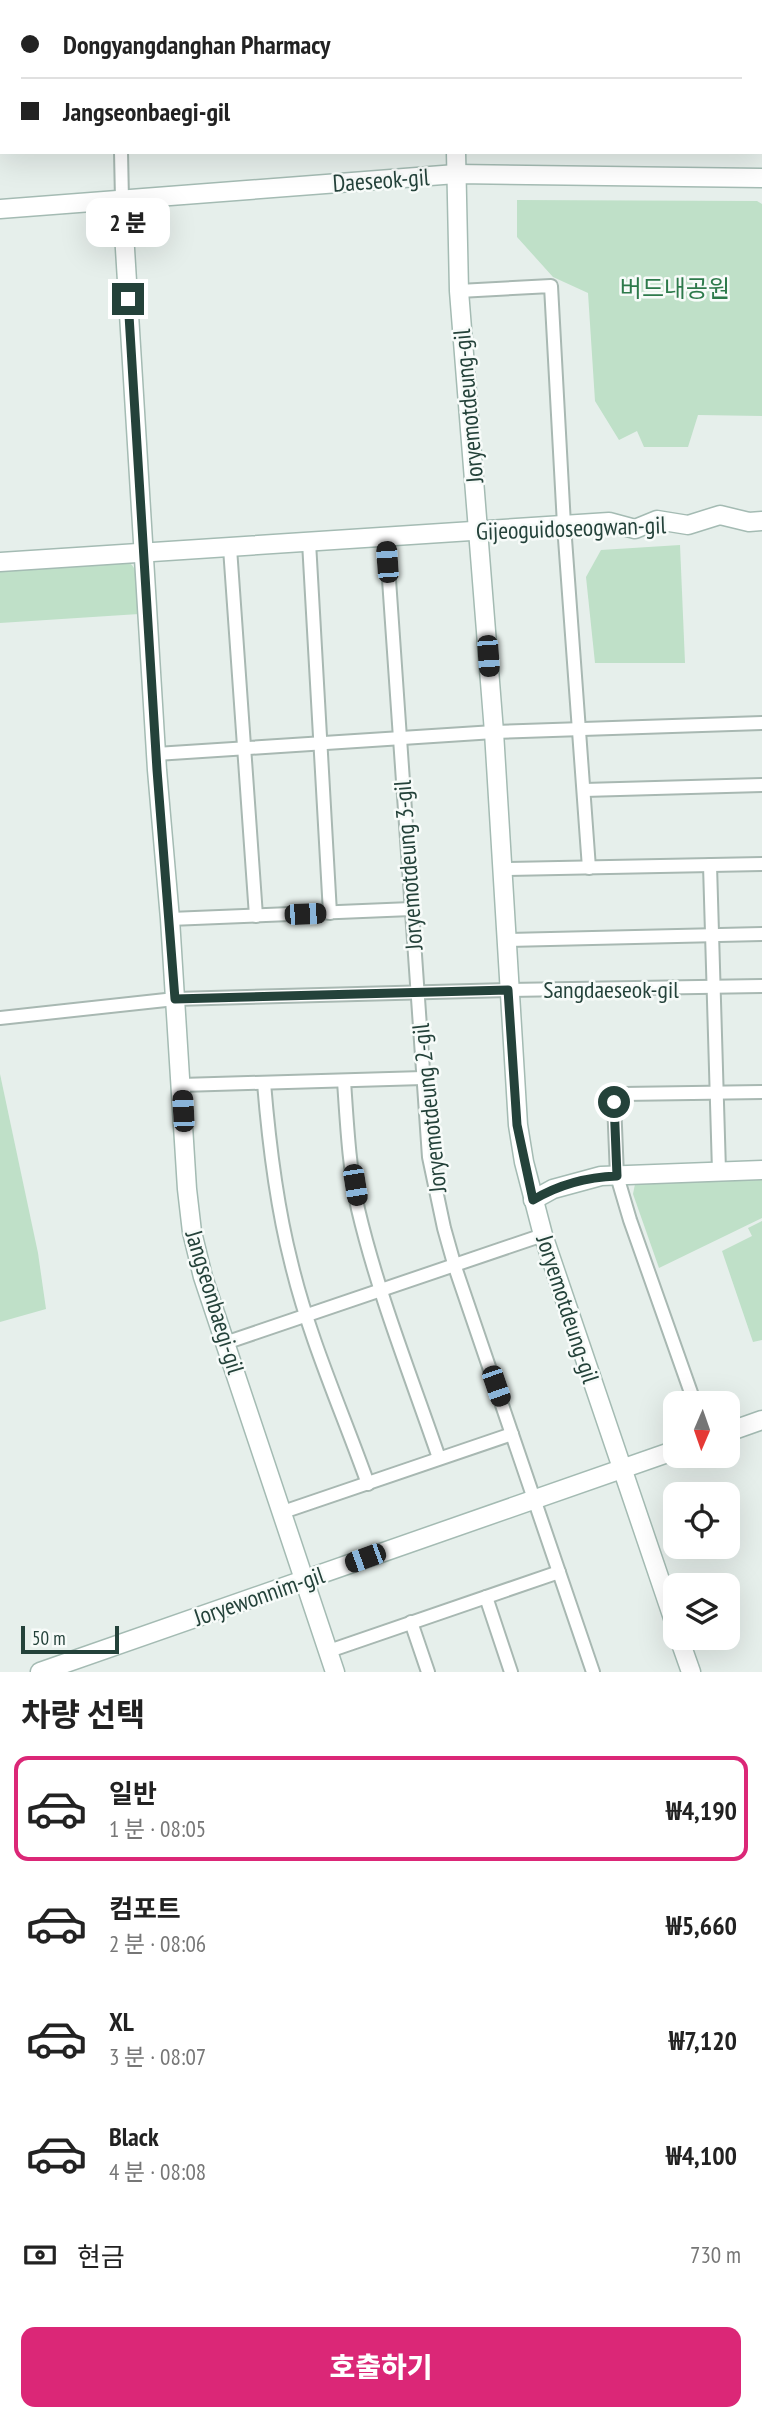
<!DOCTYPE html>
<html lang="ko">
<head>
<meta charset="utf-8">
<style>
  :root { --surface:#fff; --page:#f2f2f2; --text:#222; --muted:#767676; --line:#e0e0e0; --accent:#db2777 }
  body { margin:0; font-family:"PT Sans Narrow","Noto Sans KR",sans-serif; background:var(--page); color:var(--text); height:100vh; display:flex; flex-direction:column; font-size:26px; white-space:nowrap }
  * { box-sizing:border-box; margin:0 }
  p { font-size:23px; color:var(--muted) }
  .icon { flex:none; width:38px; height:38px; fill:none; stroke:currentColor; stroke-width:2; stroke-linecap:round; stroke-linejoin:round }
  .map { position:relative; height:1672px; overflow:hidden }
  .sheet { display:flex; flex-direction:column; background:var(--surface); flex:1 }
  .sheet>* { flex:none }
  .banner { position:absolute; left:0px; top:0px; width:763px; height:154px; box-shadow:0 7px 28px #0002; display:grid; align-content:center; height:154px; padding:0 21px; background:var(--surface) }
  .needle { width:46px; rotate:182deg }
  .tools { position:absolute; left:663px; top:1391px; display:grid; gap:14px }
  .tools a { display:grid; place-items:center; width:77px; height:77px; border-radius:14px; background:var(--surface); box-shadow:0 7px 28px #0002; font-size:35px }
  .scale { position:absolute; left:21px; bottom:18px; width:98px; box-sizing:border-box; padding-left:7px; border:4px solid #24423a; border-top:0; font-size:19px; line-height:24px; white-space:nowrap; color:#24423a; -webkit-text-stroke:5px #f7fbf9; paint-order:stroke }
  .end { position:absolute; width:32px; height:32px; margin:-16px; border:9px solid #24423a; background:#fff; box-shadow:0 0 0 4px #fff }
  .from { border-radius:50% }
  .bubble { position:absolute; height:49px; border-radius:14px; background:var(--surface); box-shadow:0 7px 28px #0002; font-size:23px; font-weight:800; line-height:49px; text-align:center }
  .car { position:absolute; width:21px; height:42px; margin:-21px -10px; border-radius:9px; box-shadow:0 0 5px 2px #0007; background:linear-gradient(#222 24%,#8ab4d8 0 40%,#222 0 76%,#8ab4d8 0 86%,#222 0) }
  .banner b { display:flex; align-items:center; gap:24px; height:66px; font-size:26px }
  .banner b+b { border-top:2px solid var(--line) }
  .banner i { width:18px; height:18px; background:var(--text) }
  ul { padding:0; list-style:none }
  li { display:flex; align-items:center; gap:21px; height:105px; margin:0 14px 10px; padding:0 7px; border:4px solid transparent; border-radius:14px }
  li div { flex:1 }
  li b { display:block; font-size:26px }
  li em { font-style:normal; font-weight:800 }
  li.on { border-color:var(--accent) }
  li>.icon { width:63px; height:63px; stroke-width:1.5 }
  h2 { padding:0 21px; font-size:32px; line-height:84px }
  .pay { display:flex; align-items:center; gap:18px; height:77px; padding:0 21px; font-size:26px }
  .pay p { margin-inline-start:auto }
  .button { display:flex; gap:14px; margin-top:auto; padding:14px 21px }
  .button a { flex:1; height:80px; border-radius:14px; background:var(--accent); color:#fff; font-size:28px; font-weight:800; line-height:80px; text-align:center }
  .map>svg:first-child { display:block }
  .green { fill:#bfe0c8 }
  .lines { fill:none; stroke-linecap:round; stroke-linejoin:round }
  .street-casing { stroke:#a8b8b2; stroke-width:16 }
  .secondary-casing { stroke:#a4bbb3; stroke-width:21 }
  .street { stroke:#fff; stroke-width:12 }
  .secondary { stroke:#fff; stroke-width:18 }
  .route { stroke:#24423a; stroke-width:9 }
  .labels { text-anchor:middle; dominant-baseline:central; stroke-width:5; stroke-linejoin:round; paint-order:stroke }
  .street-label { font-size:24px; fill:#24423a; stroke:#f7fbf9 }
  .park-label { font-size:24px; fill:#2d7a4b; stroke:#f7fbf9 }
</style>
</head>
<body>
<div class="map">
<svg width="762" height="1672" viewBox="0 0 762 1672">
  <rect width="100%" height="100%" fill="#e6efeb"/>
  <g class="green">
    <polygon points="517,200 757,201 762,204 762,416 698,415 688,447 644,447 637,431 619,440 595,401 588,293 553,277 517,237"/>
    <polygon points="680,545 685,663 595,663 586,577 601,550"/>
    <path d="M 125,560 C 143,567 138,597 139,614 L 0,623 L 0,569 Z"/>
    <polygon points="0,1074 38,1253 46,1309 0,1322"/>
    <polygon points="762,1180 762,1218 659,1268 633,1194 635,1184"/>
    <polygon points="762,1221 762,1340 753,1342 722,1251 752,1236 748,1228"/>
  </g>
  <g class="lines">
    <g class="street-casing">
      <g id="street">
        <polyline points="123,2 123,0"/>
        <polyline points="121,152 122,200"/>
        <polyline points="459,291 551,286 564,525 589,868"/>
        <polyline points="386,536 429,1157 444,1228 455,1267 593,1672"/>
        <polyline points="309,542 330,913"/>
        <polyline points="230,548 256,916"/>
        <polyline points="156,754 494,732 762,723"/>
        <polyline points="584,790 762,785"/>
        <polyline points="710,865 719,1171"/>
        <polyline points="502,869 762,864"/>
        <polyline points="170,919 411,909"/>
        <polyline points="506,940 762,934"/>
        <polyline points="0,1018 175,999 508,990 762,986"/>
        <path d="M 344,1081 C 347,1124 349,1167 358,1209 C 378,1294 411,1376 439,1458"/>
        <path d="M 264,1083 C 269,1144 276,1203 291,1262 C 309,1338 342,1411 368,1484"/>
        <polyline points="181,1085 423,1078"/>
        <polyline points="225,1343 543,1235"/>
        <polyline points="695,1404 630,1220 617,1176 614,1102 617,1096 622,1094 762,1092"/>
        <polyline points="283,1512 512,1434"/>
        <polyline points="486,1597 511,1672"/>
        <polyline points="411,1622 428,1672"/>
        <polyline points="329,1651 559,1572"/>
      </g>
    </g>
    <g class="secondary-casing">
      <g id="secondary">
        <polyline points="458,2 458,0"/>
        <polyline points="456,152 459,291 494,732 518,1125 524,1162 543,1235 676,1627"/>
        <polyline points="122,200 157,770 170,919 187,1189 192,1232 203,1277 335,1672"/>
        <polyline points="0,209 456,174 762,178"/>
        <polyline points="0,562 609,522 635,529 657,520 688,525 720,515 749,522 762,521"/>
        <polyline points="533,1200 553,1189 601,1176 762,1170"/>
        <polyline points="728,1432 762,1420"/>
        <polyline points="679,1638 691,1672"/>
        <polyline points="40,1672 676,1450"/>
      </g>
    </g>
    <use href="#street" class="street"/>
    <use href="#secondary" class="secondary"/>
  </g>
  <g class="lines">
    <path class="route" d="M 128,299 L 157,770 L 175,999 L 508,990 L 517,1125 L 533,1200 C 558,1185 588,1177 617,1176 L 614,1102"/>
  </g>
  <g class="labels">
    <g class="street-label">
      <text transform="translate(381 180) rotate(-4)">Daeseok-gil</text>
      <text transform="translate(468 406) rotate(-95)">Joryemotdeung-gil</text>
      <text transform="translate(571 528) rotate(-2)">Gijeoguidoseogwan-gil</text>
      <text transform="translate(408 865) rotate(-94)">Joryemotdeung 3-gil</text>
      <text x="611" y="989">Sangdaeseok-gil</text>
      <text transform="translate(429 1108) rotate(-96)">Joryemotdeung 2-gil</text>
      <text transform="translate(215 1302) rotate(73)">Jangseonbaegi-gil</text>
      <text transform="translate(568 1309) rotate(72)">Joryemotdeung-gil</text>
      <text transform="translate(259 1596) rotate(-19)">Joryewonnim-gil</text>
    </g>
    <g class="park-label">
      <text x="675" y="288">버드내공원</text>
    </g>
  </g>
</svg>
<div class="tools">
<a><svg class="needle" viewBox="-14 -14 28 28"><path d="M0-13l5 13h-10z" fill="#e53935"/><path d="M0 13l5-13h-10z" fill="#767676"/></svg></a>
<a><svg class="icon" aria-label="locate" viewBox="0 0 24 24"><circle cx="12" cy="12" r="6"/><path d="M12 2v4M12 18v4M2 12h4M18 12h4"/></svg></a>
<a><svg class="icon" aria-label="layers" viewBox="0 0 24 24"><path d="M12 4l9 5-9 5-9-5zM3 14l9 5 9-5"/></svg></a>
</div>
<div class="scale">50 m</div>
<i class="end from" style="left:614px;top:1102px"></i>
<i class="end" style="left:128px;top:299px"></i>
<div class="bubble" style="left:86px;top:198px;width:84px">2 분</div>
<i class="car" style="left:387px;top:562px;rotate:356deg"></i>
<i class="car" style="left:488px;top:656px;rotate:176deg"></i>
<i class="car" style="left:305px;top:914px;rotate:88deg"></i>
<i class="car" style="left:183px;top:1111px;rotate:357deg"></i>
<i class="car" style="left:355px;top:1185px;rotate:171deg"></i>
<i class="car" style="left:496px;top:1386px;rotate:161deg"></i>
<i class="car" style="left:365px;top:1558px;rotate:250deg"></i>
<div class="banner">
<b><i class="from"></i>Dongyangdanghan Pharmacy</b>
<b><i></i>Jangseonbaegi-gil</b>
</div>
</div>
<section class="sheet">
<h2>차량 선택</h2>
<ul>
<li class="on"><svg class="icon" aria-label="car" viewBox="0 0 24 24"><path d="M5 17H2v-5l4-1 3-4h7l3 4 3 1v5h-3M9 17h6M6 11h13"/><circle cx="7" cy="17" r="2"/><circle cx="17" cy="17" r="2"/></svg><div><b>일반</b><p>1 분 · 08:05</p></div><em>₩4,190</em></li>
<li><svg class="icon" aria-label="car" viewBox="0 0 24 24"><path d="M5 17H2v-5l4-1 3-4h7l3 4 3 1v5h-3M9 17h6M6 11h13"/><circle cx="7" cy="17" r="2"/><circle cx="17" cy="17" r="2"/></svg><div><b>컴포트</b><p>2 분 · 08:06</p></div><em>₩5,660</em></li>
<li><svg class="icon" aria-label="car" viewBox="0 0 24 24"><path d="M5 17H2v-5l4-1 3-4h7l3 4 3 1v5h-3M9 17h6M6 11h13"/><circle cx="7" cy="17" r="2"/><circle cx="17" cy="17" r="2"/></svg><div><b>XL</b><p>3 분 · 08:07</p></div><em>₩7,120</em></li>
<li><svg class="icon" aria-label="car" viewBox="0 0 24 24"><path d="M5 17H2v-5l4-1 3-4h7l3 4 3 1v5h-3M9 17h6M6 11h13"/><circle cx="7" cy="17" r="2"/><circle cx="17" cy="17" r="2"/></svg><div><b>Black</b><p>4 분 · 08:08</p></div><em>₩4,100</em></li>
</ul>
<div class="pay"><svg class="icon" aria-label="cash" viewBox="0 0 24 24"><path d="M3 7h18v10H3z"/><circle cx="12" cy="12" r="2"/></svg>현금<p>730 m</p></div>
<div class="button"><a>호출하기</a></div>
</section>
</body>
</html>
